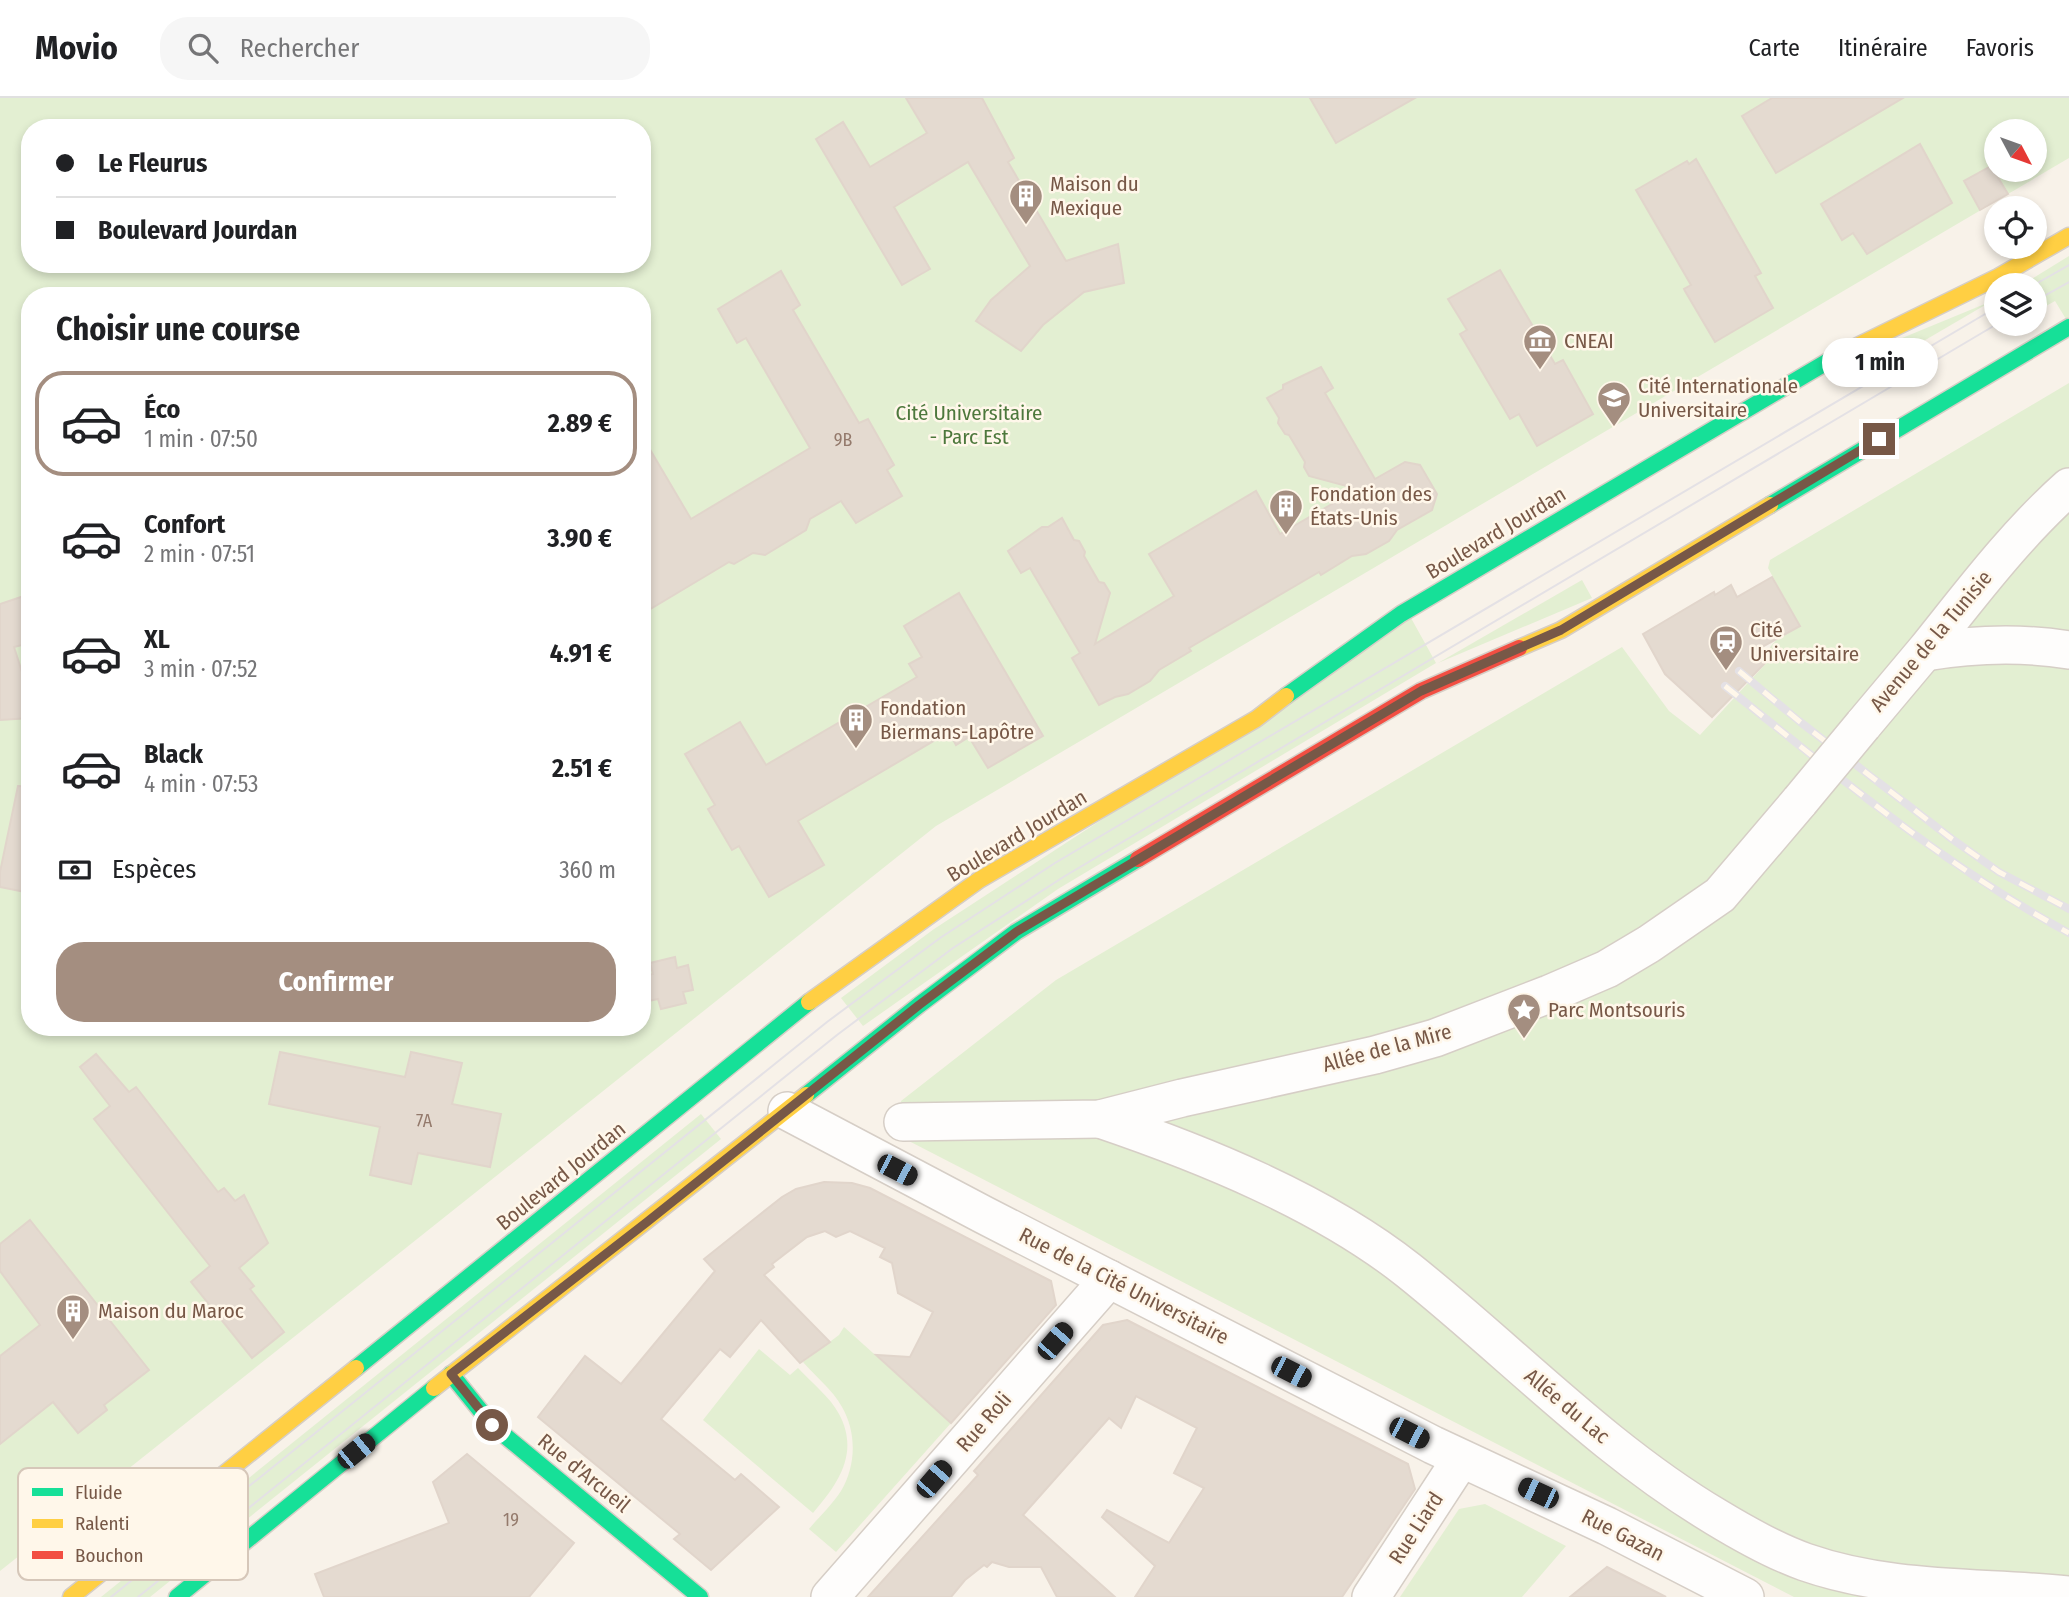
<!DOCTYPE html>
<html lang="fr">
<head>
<meta charset="utf-8">
<style>
  :root { --surface:#fff; --page:#f6f6f6; --text:#202124; --muted:#757577; --line:#e0e0e0; --accent:#a48e80 }
  body { margin:0; font-family:"Fira Sans Condensed",sans-serif; background:var(--page); color:var(--text); height:100vh; display:flex; flex-direction:column; font-size:26px; white-space:nowrap }
  * { box-sizing:border-box; margin:0 }
  p { font-size:23px; color:var(--muted) }
  .icon { flex:none; width:38px; height:38px; fill:none; stroke:currentColor; stroke-width:2; stroke-linecap:round; stroke-linejoin:round }
  .map { position:relative; flex:1; overflow:hidden }
  .side { position:absolute; left:21px; top:189px; width:630px; height:749px; display:flex; flex-direction:column; background:var(--surface); border-radius:28px; box-shadow:0 4px 10px #0003 }
  .side>* { flex:none }
  .top-card { position:absolute; left:21px; top:21px; width:630px; height:154px; border-radius:28px; box-shadow:0 4px 10px #0003; display:grid; align-content:center; height:154px; padding:0 35px; background:var(--surface) }
  .needle { width:46px; rotate:131deg }
  .tools { position:absolute; left:1984px; top:21px; display:grid; gap:14px }
  .tools a { display:grid; place-items:center; width:63px; height:63px; border-radius:50%; background:var(--surface); box-shadow:0 4px 10px #0003; font-size:35px }
  .end { position:absolute; width:32px; height:32px; margin:-16px; border:9px solid #775847; background:#fff; box-shadow:0 0 0 4px #fff }
  .from { border-radius:50% }
  .bubble { position:absolute; height:49px; border-radius:24px; background:var(--surface); box-shadow:0 4px 10px #0003; font-size:23px; font-weight:700; line-height:49px; text-align:center }
  .car { position:absolute; width:21px; height:42px; margin:-21px -10px; border-radius:9px; box-shadow:0 0 5px 2px #0007; background:linear-gradient(#222 24%,#8ab4d8 0 40%,#222 0 76%,#8ab4d8 0 86%,#222 0) }
  .top-card b { display:flex; align-items:center; gap:24px; height:66px; font-size:26px }
  .top-card b+b { border-top:2px solid var(--line) }
  .top-card i { width:18px; height:18px; background:var(--text) }
  ul { padding:0; list-style:none }
  li { display:flex; align-items:center; gap:21px; height:105px; margin:0 14px 10px; padding:0 21px; border:4px solid transparent; border-radius:28px }
  li div { flex:1 }
  li b { display:block; font-size:26px }
  li em { font-style:normal; font-weight:700 }
  li.selected { border-color:var(--accent) }
  li>.icon { width:63px; height:63px; stroke-width:1.5 }
  h2 { padding:0 35px; font-size:32px; line-height:84px }
  .pay { display:flex; align-items:center; gap:18px; height:77px; padding:0 35px; font-size:26px }
  .pay p { margin-inline-start:auto }
  .cta { display:flex; gap:14px; margin-top:auto; padding:14px 35px }
  .cta a { flex:1; height:80px; border-radius:28px; background:var(--accent); color:#fff; font-size:28px; font-weight:700; line-height:80px; text-align:center }
  header { display:flex; align-items:center; gap:42px; box-sizing:border-box; height:98px; padding:0 35px; background:var(--surface); border-bottom:2px solid var(--line) }
  header strong { font-size:33px }
  nav { display:flex; gap:38px; margin-inline-start:auto; font-size:24px }
  .search { width:490px; height:63px; background:var(--page); display:flex; align-items:center; gap:18px; box-sizing:border-box; padding:0 24px; border-radius:28px; color:var(--muted); font-size:26px }
  .map>svg:first-child { display:block }
  .green { fill:#e3efd2; fill-rule:evenodd }
  .building { fill:#e4dad0; stroke:#e1d5cb; stroke-width:2 }
  .lines { fill:none; stroke-linecap:round; stroke-linejoin:round }
  .street-casing { stroke:#d6cec6; stroke-width:40 }
  .fast-casing { stroke:#d6cec6; stroke-width:19 }
  .slow-casing { stroke:#d6cec6; stroke-width:19 }
  .jam-casing { stroke:#d6cec6; stroke-width:19 }
  .street { stroke:#fefdfc; stroke-width:37 }
  .fast { stroke:#16e098; stroke-width:16 }
  .slow { stroke:#ffcf43; stroke-width:16 }
  .jam { stroke:#f24e42; stroke-width:16 }
  .tram { stroke:#e4e1e5; stroke-width:2 }
  .rail-casing { stroke:#e4e1e5; stroke-width:8 }
  .rail { stroke:#fff7ea; stroke-width:5; stroke-dasharray:16; stroke-linecap:butt }
  .street-bridge-casing { stroke:#d6cec6; stroke-width:40; stroke-linecap:butt }
  .street-bridge { stroke:#fefdfc; stroke-width:37 }
  .route { stroke:#775847; stroke-width:9 }
  .labels { text-anchor:middle; dominant-baseline:central; stroke-width:5; stroke-linejoin:round; paint-order:stroke }
  .number-label { font-size:18px; fill:#947a6c }
  .poi-label { font-size:21px; fill:#775847; stroke:#fff7ea; text-anchor:start }
  .park-label { font-size:21px; fill:#4d783c; stroke:#fff7ea }
  .street-label { font-size:21px; fill:#775847; stroke:#fff7ea }
  .key { fill:#fff7ea; stroke:#d6c7b9; stroke-width:2 }
  .key-label { font-size:19px; fill:#775847 }
</style>
</head>
<body>
<header>
<strong>Movio</strong>
<div class="search"><svg class="icon" aria-label="search" viewBox="0 0 24 24"><circle cx="10" cy="10" r="6"/><path d="M15 15l6 6"/></svg>Rechercher</div>
<nav><a>Carte</a><a>Itinéraire</a><a>Favoris</a></nav>
</header>
<div class="map">
<svg width="2069" height="1499" viewBox="0 0 2069 1499">
  <rect width="100%" height="100%" fill="#f8f2e9"/>
  <g class="green">
    <path d="M 0,0 L 2069,0 L 2069,60 L 936,728 L 0,1473 ZM 30,30 L 642,30 L 642,166 L 30,166 ZM 1997,33 L 2035,33 L 2035,72 L 1997,72 ZM 30,198 L 642,198 L 642,929 L 30,929 Z"/>
    <polygon points="2069,158 2069,219 2066,221 2055,203 2037,213 2035,187 2022,187"/>
    <polygon points="1992,203 1850,286 1839,266"/>
    <polygon points="2069,285 2069,1499 1794,1499 905,1041 901,1003 1056,882 1622,549 1669,613 1700,637 1770,561 1765,555 1777,541 1800,528 1768,470 1770,462"/>
    <polygon points="1582,482 1592,500 1438,565"/>
    <polygon points="1411,520 1436,565 1058,791 863,928 841,900 934,831"/>
    <polygon points="701,1016 721,1041 150,1499 101,1499"/>
    <path d="M 844,1229 L 951,1325 L 836,1454 L 809,1431 C 819,1419 832,1407 841,1393 C 856,1368 857,1335 842,1309 C 833,1292 815,1278 803,1264 L 839,1237 Z"/>
    <path d="M 759,1251 L 790,1277 L 798,1270 C 811,1284 830,1299 839,1316 C 860,1355 838,1386 813,1415 L 703,1322 Z"/>
    <polygon points="1485,1406 1566,1448 1522,1499 1400,1499 1459,1411"/>
  </g>
  <g class="building">
    <polygon points="906,0 982,0 1014,60 1008,64 1066,163 1118,146 1124,185 1084,194 1043,227 1021,253 976,223 991,202 1030,168 968,64 894,109 930,171 902,187 816,41 843,24 870,69 927,35"/>
    <polygon points="1310,0 1415,0 1336,45"/>
    <polygon points="1772,0 1903,0 1776,75 1742,18"/>
    <polygon points="1920,46 1952,105 1867,156 1853,135 1842,142 1821,106"/>
    <polygon points="1696,61 1761,175 1755,178 1773,210 1715,244 1685,193 1684,191 1691,187 1636,92 1687,63 1689,66"/>
    <polygon points="1991,68 2008,96 1980,112 1964,83"/>
    <polygon points="1500,172 1555,266 1563,262 1593,316 1537,348 1519,316 1510,321 1460,236 1467,232 1448,201"/>
    <polygon points="781,173 800,207 793,212 859,325 868,321 894,367 887,372 902,398 856,425 841,403 810,421 806,432 765,457 753,455 734,466 729,464 642,516 642,338 691,421 810,350 746,240 737,245 718,211"/>
    <polygon points="1321,269 1333,290 1325,295 1375,381 1405,364 1420,367 1437,396 1432,412 1397,432 1389,443 1366,456 1352,458 1321,477 1319,474 1189,550 1191,553 1159,572 1150,583 1128,596 1115,599 1099,607 1072,560 1080,555 1030,470 1021,475 1008,453 1042,429 1048,429 1062,420 1074,442 1079,443 1085,454 1084,458 1099,484 1104,485 1110,495 1095,546 1174,498 1149,456 1256,393 1280,436 1358,391 1309,378 1304,369 1305,364 1289,337 1285,336 1278,325 1279,320 1267,300 1283,291 1283,287"/>
    <polygon points="1772,479 1800,528 1760,550 1770,560 1712,619 1665,576 1643,536 1714,494 1715,497 1731,487 1737,499"/>
    <polygon points="959,495 1043,638 988,670 969,639 956,647 949,634 798,723 824,767 769,799 739,748 732,752 708,711 715,707 685,656 740,624 766,667 917,579 909,566 922,559 904,528"/>
    <polygon points="30,496 30,545 14,549 30,599 30,620 0,622 0,506"/>
    <polygon points="18,688 30,689 30,795 0,789 0,774"/>
    <polygon points="675,859 677,870 688,867 693,892 683,894 686,905 661,911 658,901 648,903 642,878 653,876 650,865"/>
    <polygon points="280,954 405,979 411,954 462,965 452,1006 501,1016 490,1069 418,1055 411,1086 370,1077 380,1029 269,1006"/>
    <polygon points="96,956 129,994 136,989 218,1094 224,1090 235,1103 244,1097 268,1145 239,1170 254,1188 250,1191 284,1234 252,1260 191,1184 210,1168 94,1021 110,1008 80,969"/>
    <polygon points="824,1084 852,1085 870,1090 1051,1183 1056,1207 951,1325 876,1257 910,1259 933,1214 898,1195 892,1165 880,1159 885,1150 850,1133 836,1139 825,1133 807,1139 772,1166 774,1169 764,1177 830,1244 800,1265 761,1222 730,1259 720,1251 661,1321 735,1382 741,1376 779,1409 711,1472 674,1441 680,1436 538,1319 585,1258 621,1286 715,1173 704,1161 782,1099 796,1091"/>
    <polygon points="30,1122 149,1272 104,1307 107,1312 78,1335 53,1304 0,1346 0,1258 40,1227 0,1173 0,1146"/>
    <polygon points="1127,1222 1408,1366 1415,1391 1342,1499 1135,1499 1155,1468 1102,1419 1107,1412 1169,1445 1204,1390 1174,1375 1197,1330 1136,1298 1121,1330 1109,1320 1023,1417 1115,1499 1057,1499 1041,1469 1009,1469 992,1464 987,1469 984,1467 965,1482 951,1499 868,1499 978,1377 974,1373 1103,1227"/>
    <polygon points="467,1356 574,1445 529,1499 324,1499 315,1476 449,1425 433,1384"/>
    <polygon points="1607,1469 1666,1499 1570,1499"/>
  </g>
  <g class="lines">
    <g class="street-casing">
      <g id="street">
        <path d="M 1925,554 C 1973,546 2020,544 2069,552"/>
        <path d="M 1863,627 C 1884,602 1905,577 1926,552 C 1971,496 2015,437 2069,389"/>
        <polyline points="787,1013 984,1117 1433,1347 1607,1428 1745,1499"/>
        <path d="M 1100,1021 C 1203,1056 1322,1104 1408,1172 C 1511,1254 1602,1351 1716,1419 C 1744,1436 1774,1453 1805,1464 C 1891,1494 1980,1488 2069,1497"/>
        <polyline points="903,1024 1100,1021 1182,1000 1375,957 1435,940 1549,896 1607,871 1649,846 1720,797 1800,703"/>
        <polyline points="830,1499 1109,1181"/>
        <polyline points="1371,1499 1461,1361"/>
      </g>
    </g>
    <g class="fast-casing">
      <g id="fast">
        <polyline points="1770,407 2069,229"/>
        <polyline points="1286,598 1401,516 1837,258"/>
        <polyline points="806,997 919,907 1016,834 1138,761"/>
        <polyline points="356,1270 809,904"/>
        <polyline points="451,1276 492,1327 700,1499"/>
        <polyline points="177,1499 434,1290"/>
      </g>
    </g>
    <g class="slow-casing">
      <g id="slow">
        <polyline points="1837,258 1998,179 2069,138"/>
        <polyline points="1519,550 1561,532 1770,407"/>
        <polyline points="809,904 979,782 1256,621 1286,598"/>
        <polyline points="434,1290 806,997"/>
        <polyline points="71,1499 356,1270"/>
      </g>
    </g>
    <g class="jam-casing">
      <polyline id="jam" points="1138,761 1421,593 1519,550"/>
    </g>
    <use href="#street" class="street"/>
    <use href="#fast" class="fast"/>
    <use href="#slow" class="slow"/>
    <use href="#jam" class="jam"/>
    <g class="tram">
      <polyline points="2034,187 2069,167"/>
      <polyline points="2035,203 2069,184"/>
      <polyline points="111,1499 827,924 940,840 1055,765 1997,209"/>
      <polyline points="138,1499 837,937 953,850 1065,778 1997,226"/>
    </g>
    <g class="rail-casing">
      <g id="rail">
        <polyline points="1739,573 1799,623 1952,741 1999,774 2069,811"/>
        <path d="M 1725,588 C 1838,678 1941,766 2069,835"/>
      </g>
    </g>
    <use href="#rail" class="rail"/>
    <g class="street-bridge-casing">
      <polyline id="street-bridge" points="1800,703 1863,627"/>
    </g>
    <use href="#street-bridge" class="street-bridge"/>
  </g>
  <g class="lines">
    <polyline class="route" points="492,1327 451,1276 647,1124 919,907 1016,834 1421,593 1561,532 1879,341"/>
  </g>
  <defs>
    <g id="building-pin" transform="scale(1.75)"><path d="M0 17L-7.5 6A9.5 9.5 0 1 1 7.5 6Z" fill="#a48e80" stroke="#fff7ea"/><path d="M-4-6H4V6H1V3H-1V6H-4ZM-2.5-4.3h1.7v1.8h-1.7ZM.8-4.3h1.7v1.8H.8ZM-2.5-1h1.7V.8h-1.7ZM.8-1h1.7V.8H.8Z" fill="#fff"/></g>
    <g id="museum-pin" transform="scale(1.75)"><path d="M0 17L-7.5 6A9.5 9.5 0 1 1 7.5 6Z" fill="#a48e80" stroke="#fff7ea"/><path d="M0-6L6-3V-2H-6V-3ZM-5-1h2V3h-2ZM-1-1h2V3h-2ZM3-1h2V3H3ZM-6 4H6V6H-6Z" fill="#fff"/></g>
    <g id="university-pin" transform="scale(1.75)"><path d="M0 17L-7.5 6A9.5 9.5 0 1 1 7.5 6Z" fill="#a48e80" stroke="#fff7ea"/><path d="M0-5L7-2L0 1L-7-2ZM-4 1L0 2.5L4 1V4Q0 6-4 4Z" fill="#fff"/></g>
    <g id="station-pin" transform="scale(1.75)"><path d="M0 17L-7.5 6A9.5 9.5 0 1 1 7.5 6Z" fill="#a48e80" stroke="#fff7ea"/><path d="M-3-6H3Q5-6 5-4V2Q5 4 3 4L4.5 6H3L1.5 4h-3L-3 6H-4.5L-3 4Q-5 4-5 2V-4Q-5-6-3-6ZM-3.5-4v3h7v-3ZM-3.5 1v1.5H-2V1ZM2 1v1.5H3.5V1Z" fill="#fff"/></g>
    <g id="sight-pin" transform="scale(1.75)"><path d="M0 17L-7.5 6A9.5 9.5 0 1 1 7.5 6Z" fill="#a48e80" stroke="#fff7ea"/><path d="M0-6L1.8-2.2L6-1.7L2.9 1.2L3.7 5.4L0 3.3L-3.7 5.4L-2.9 1.2L-6-1.7L-1.8-2.2Z" fill="#fff"/></g>
  </defs>
  <g fill-rule="evenodd">
    <use href="#building-pin" x="1026" y="98"/>
    <use href="#museum-pin" x="1540" y="243"/>
    <use href="#university-pin" x="1614" y="300"/>
    <use href="#building-pin" x="1286" y="408"/>
    <use href="#station-pin" x="1726" y="544"/>
    <use href="#building-pin" x="856" y="622"/>
    <use href="#sight-pin" x="1524" y="912"/>
    <use href="#building-pin" x="73" y="1213"/>
  </g>
  <g class="labels">
    <g class="number-label">
      <text x="843" y="342">9B</text>
      <text x="424" y="1023">7A</text>
      <text x="511" y="1422">19</text>
    </g>
    <g class="poi-label">
      <text x="1050" y="86">Maison du<tspan x="1050" dy="24">Mexique</tspan></text>
      <text x="1564" y="243">CNEAI</text>
      <text x="1638" y="288">Cité Internationale<tspan x="1638" dy="24">Universitaire</tspan></text>
      <text x="1310" y="396">Fondation des<tspan x="1310" dy="24">États-Unis</tspan></text>
      <text x="1750" y="532">Cité<tspan x="1750" dy="24">Universitaire</tspan></text>
      <text x="880" y="610">Fondation<tspan x="880" dy="24">Biermans-Lapôtre</tspan></text>
      <text x="1548" y="912">Parc Montsouris</text>
      <text x="98" y="1213">Maison du Maroc</text>
    </g>
    <g class="park-label">
      <text x="969" y="315">Cité Universitaire<tspan x="969" dy="24">- Parc Est</tspan></text>
    </g>
    <g class="street-label">
      <text transform="translate(1496 435) rotate(-31)">Boulevard Jourdan</text>
      <text transform="translate(1931 543) rotate(-50)">Avenue de la Tunisie</text>
      <text transform="translate(1017 738) rotate(-31)">Boulevard Jourdan</text>
      <text transform="translate(1387 950) rotate(-15)">Allée de la Mire</text>
      <text transform="translate(561 1078) rotate(-39)">Boulevard Jourdan</text>
      <text transform="translate(1124 1188) rotate(27)">Rue de la Cité Universitaire</text>
      <text transform="translate(1567 1308) rotate(40)">Allée du Lac</text>
      <text transform="translate(984 1324) rotate(-49)">Rue Roli</text>
      <text transform="translate(584 1375) rotate(39)">Rue d'Arcueil</text>
      <text transform="translate(1416 1430) rotate(-57)">Rue Liard</text>
      <text transform="translate(1623 1437) rotate(27)">Rue Gazan</text>
    </g>
  </g>
  <rect x="18" y="1370" width="230" height="112" rx="10" class="key"/>
  <rect x="32" y="1390" width="31" height="8" fill="#16e098"/>
  <rect x="32" y="1421" width="31" height="9" fill="#ffcf43"/>
  <rect x="32" y="1453" width="31" height="8" fill="#f24e42"/>
  <g class="key-label">
    <text x="75" y="1401">Fluide</text>
    <text x="75" y="1432">Ralenti</text>
    <text x="75" y="1464">Bouchon</text>
  </g>
</svg>
<div class="tools">
<a><svg class="needle" viewBox="-14 -14 28 28"><path d="M0-13l5 13h-10z" fill="#e53935"/><path d="M0 13l5-13h-10z" fill="#757577"/></svg></a>
<a><svg class="icon" aria-label="locate" viewBox="0 0 24 24"><circle cx="12" cy="12" r="6"/><path d="M12 2v4M12 18v4M2 12h4M18 12h4"/></svg></a>
<a><svg class="icon" aria-label="layers" viewBox="0 0 24 24"><path d="M12 4l9 5-9 5-9-5zM3 14l9 5 9-5"/></svg></a>
</div>
<i class="end from" style="left:492px;top:1327px"></i>
<i class="end" style="left:1879px;top:341px"></i>
<div class="bubble" style="left:1822px;top:240px;width:116px">1 min</div>
<i class="car" style="left:897px;top:1072px;rotate:117deg"></i>
<i class="car" style="left:1055px;top:1243px;rotate:41deg"></i>
<i class="car" style="left:1291px;top:1274px;rotate:117deg"></i>
<i class="car" style="left:1409px;top:1335px;rotate:117deg"></i>
<i class="car" style="left:356px;top:1353px;rotate:51deg"></i>
<i class="car" style="left:934px;top:1381px;rotate:41deg"></i>
<i class="car" style="left:1538px;top:1395px;rotate:295deg"></i>
<div class="top-card">
<b><i class="from"></i>Le Fleurus</b>
<b><i></i>Boulevard Jourdan</b>
</div>
<section class="side">
<h2>Choisir une course</h2>
<ul>
<li class="selected"><svg class="icon" aria-label="car" viewBox="0 0 24 24"><path d="M5 17H2v-5l4-1 3-4h7l3 4 3 1v5h-3M9 17h6M6 11h13"/><circle cx="7" cy="17" r="2"/><circle cx="17" cy="17" r="2"/></svg><div><b>Éco</b><p>1 min · 07:50</p></div><em>2.89 €</em></li>
<li><svg class="icon" aria-label="car" viewBox="0 0 24 24"><path d="M5 17H2v-5l4-1 3-4h7l3 4 3 1v5h-3M9 17h6M6 11h13"/><circle cx="7" cy="17" r="2"/><circle cx="17" cy="17" r="2"/></svg><div><b>Confort</b><p>2 min · 07:51</p></div><em>3.90 €</em></li>
<li><svg class="icon" aria-label="car" viewBox="0 0 24 24"><path d="M5 17H2v-5l4-1 3-4h7l3 4 3 1v5h-3M9 17h6M6 11h13"/><circle cx="7" cy="17" r="2"/><circle cx="17" cy="17" r="2"/></svg><div><b>XL</b><p>3 min · 07:52</p></div><em>4.91 €</em></li>
<li><svg class="icon" aria-label="car" viewBox="0 0 24 24"><path d="M5 17H2v-5l4-1 3-4h7l3 4 3 1v5h-3M9 17h6M6 11h13"/><circle cx="7" cy="17" r="2"/><circle cx="17" cy="17" r="2"/></svg><div><b>Black</b><p>4 min · 07:53</p></div><em>2.51 €</em></li>
</ul>
<div class="pay"><svg class="icon" aria-label="cash" viewBox="0 0 24 24"><path d="M3 7h18v10H3z"/><circle cx="12" cy="12" r="2"/></svg>Espèces<p>360 m</p></div>
<div class="cta"><a>Confirmer</a></div>
</section>
</div>
</body>
</html>
